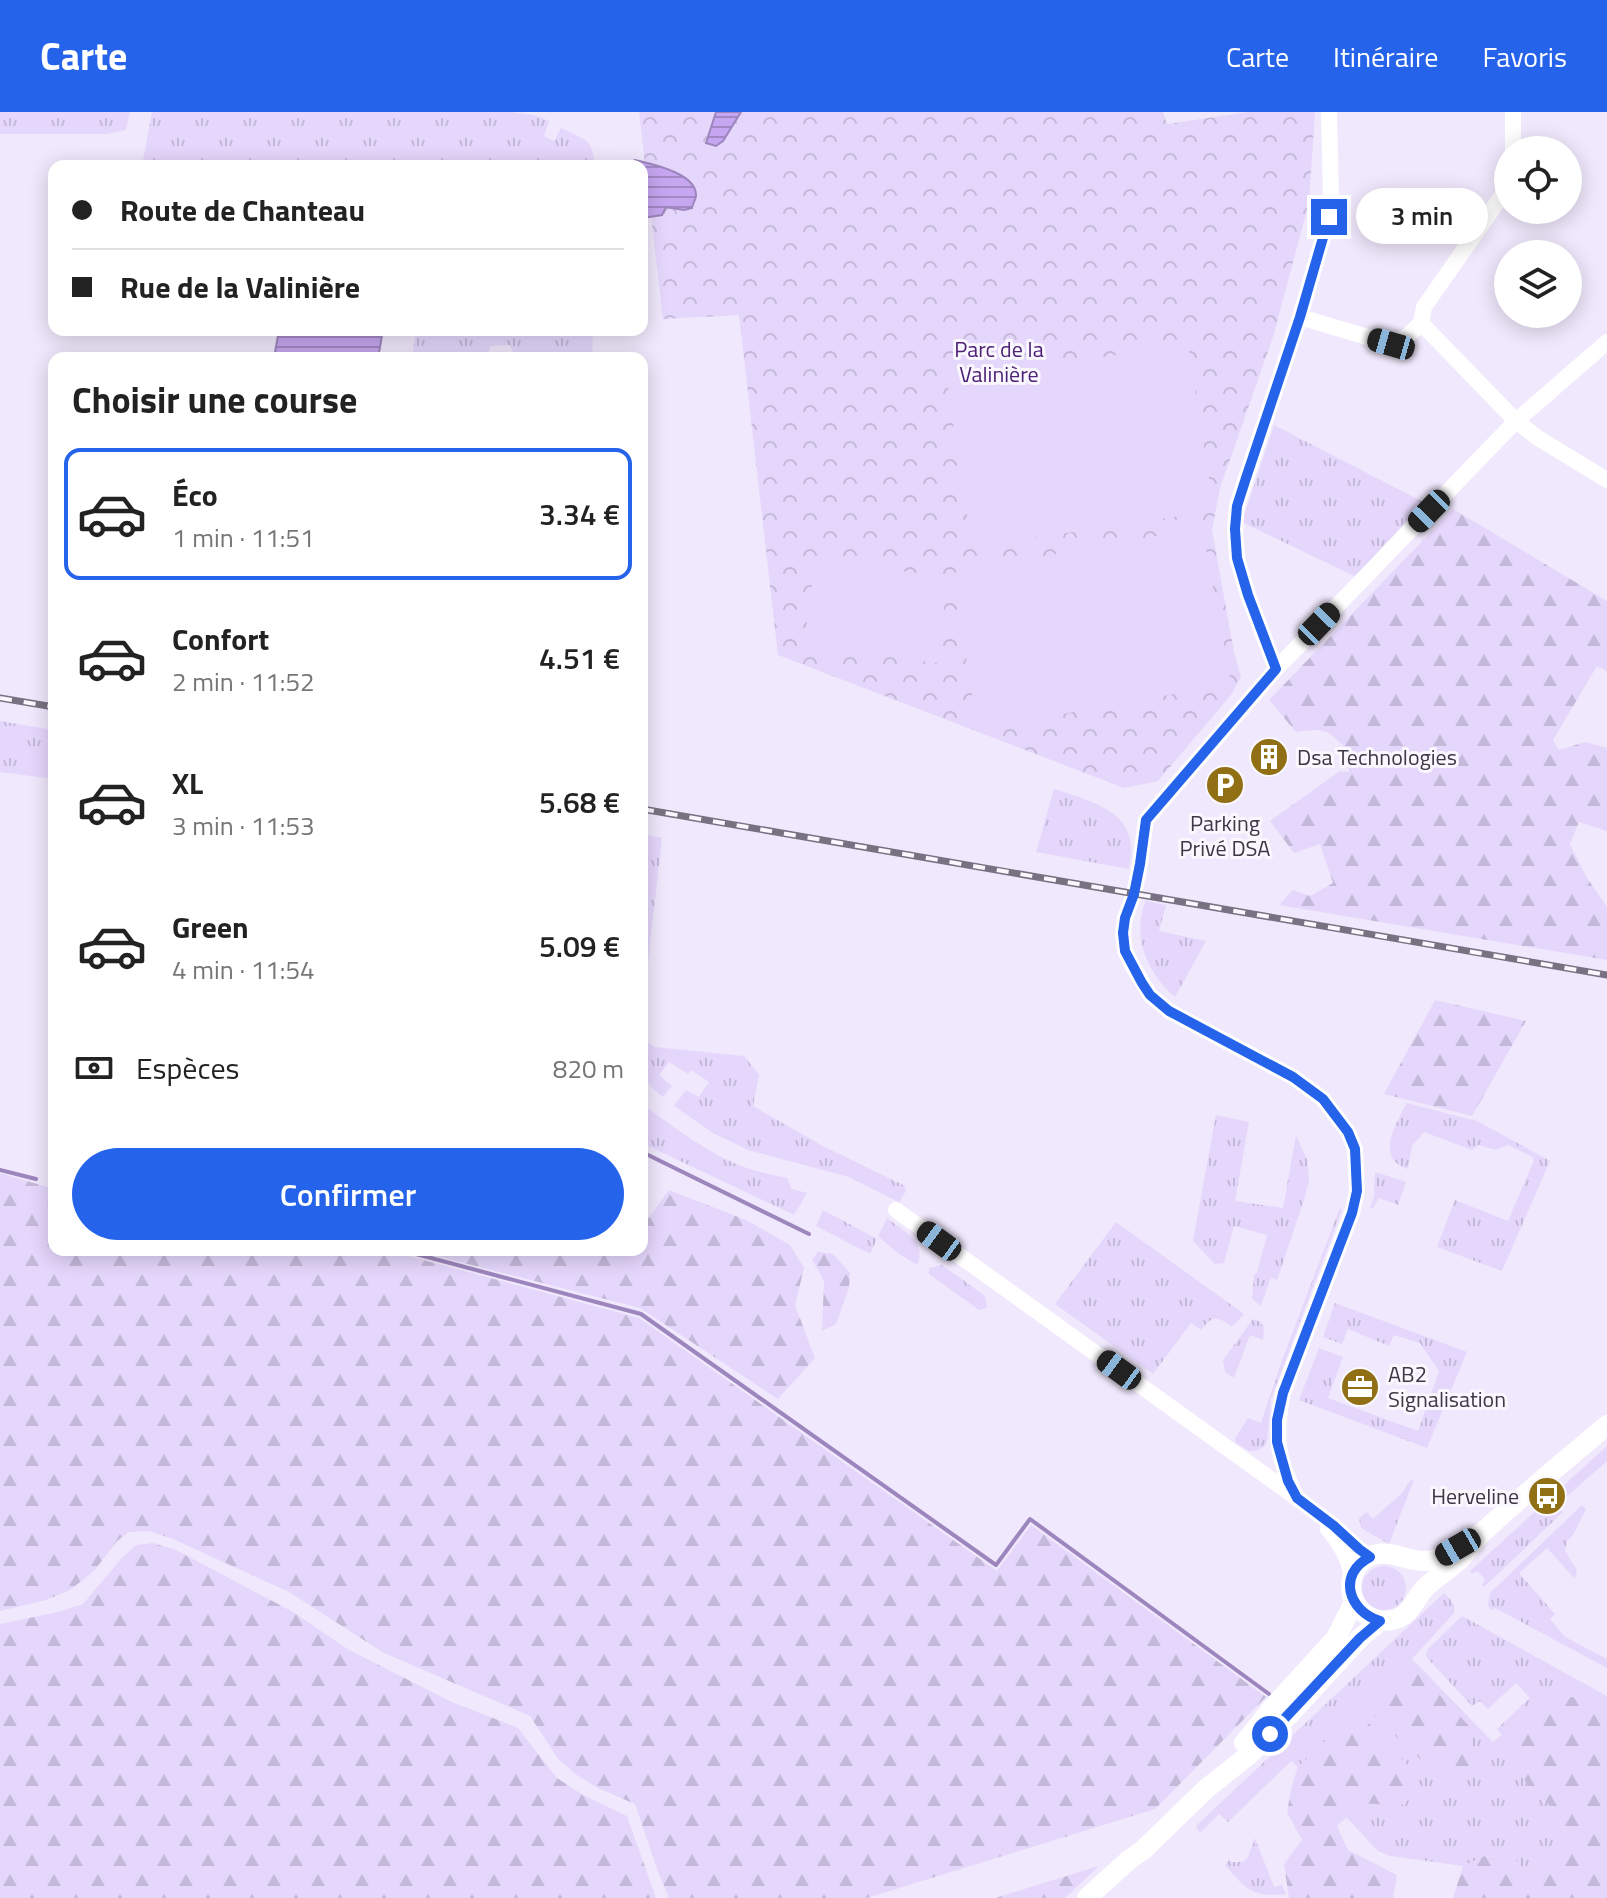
<!DOCTYPE html>
<html lang="fr">
<head>
<meta charset="utf-8">
<style>
  :root { --surface:#fff; --page:#f6f6f6; --text:#222; --muted:#767676; --line:#e0e0e0; --accent:#2563eb }
  body { margin:0; font-family:"Titillium Web",sans-serif; background:var(--page); color:var(--text); height:100vh; display:flex; flex-direction:column; font-size:30px; white-space:nowrap }
  * { box-sizing:border-box; margin:0 }
  p { font-size:26px; color:var(--muted) }
  .icon { flex:none; width:44px; height:44px; fill:none; stroke:currentColor; stroke-width:2; stroke-linecap:round; stroke-linejoin:round }
  .map { position:relative; flex:1; overflow:hidden }
  .details { position:absolute; left:48px; top:240px; width:600px; height:904px; display:flex; flex-direction:column; background:var(--surface); border-radius:16px; box-shadow:0 4px 20px #0003 }
  .details>* { flex:none }
  .banner { position:absolute; left:48px; top:48px; width:600px; height:176px; border-radius:16px; box-shadow:0 4px 20px #0003; display:grid; align-content:center; height:176px; padding:0 24px; background:var(--surface) }
  .controls { position:absolute; left:1494px; top:24px; display:grid; gap:16px }
  .controls a { display:grid; place-items:center; width:88px; height:88px; border-radius:50%; background:var(--surface); box-shadow:0 4px 20px #0003; font-size:40px }
  .end { position:absolute; width:36px; height:36px; margin:-18px; border:10px solid #2563eb; background:#fff; box-shadow:0 0 0 4px #fff }
  .from { border-radius:50% }
  .bubble { position:absolute; height:56px; border-radius:28px; background:var(--surface); box-shadow:0 4px 20px #0003; font-size:26px; font-weight:600; line-height:56px; text-align:center }
  .car { position:absolute; width:24px; height:48px; margin:-24px -12px; border-radius:10px; box-shadow:0 0 6px 2px #0007; background:linear-gradient(#222 24%,#8ab4d8 0 40%,#222 0 76%,#8ab4d8 0 86%,#222 0) }
  .banner b { display:flex; align-items:center; gap:28px; height:76px; font-size:30px }
  .banner b+b { border-top:2px solid var(--line) }
  .banner i { width:20px; height:20px; background:var(--text) }
  ul { padding:0; list-style:none }
  li { display:flex; align-items:center; gap:24px; height:132px; margin:0 16px 12px; padding:0 8px; border:4px solid transparent; border-radius:16px }
  li div { flex:1 }
  li b { display:block; font-size:30px }
  li em { font-style:normal; font-weight:600 }
  li.on { border-color:var(--accent) }
  li>.icon { width:72px; height:72px; stroke-width:1.5 }
  h2 { padding:0 24px; font-size:36px; line-height:96px }
  .pay { display:flex; align-items:center; gap:20px; height:88px; padding:0 24px; font-size:30px }
  .pay p { margin-inline-start:auto }
  .button { display:flex; gap:16px; margin-top:auto; padding:16px 24px }
  .button a { flex:1; height:92px; border-radius:48px; background:var(--accent); color:#fff; font-size:32px; font-weight:600; line-height:92px; text-align:center }
  header { display:flex; align-items:center; gap:48px; box-sizing:border-box; height:112px; padding:0 40px; background:var(--accent); color:#fff }
  header strong { font-size:38px }
  nav { display:flex; gap:44px; margin-inline-start:auto; font-size:28px }
  .map>svg:first-child { display:block }
  .grass { fill:url(#grass-tufts) }
  .forest { fill:url(#forest-firs) }
  .park { fill:url(#park-crowns) }
  .pitch { fill:#e5d7fc }
  .water { fill:url(#water-rules); stroke:#9d85bd; stroke-width:2 }
  .lines { fill:none; stroke-linecap:round; stroke-linejoin:round }
  .stream { stroke:#9d85bd; stroke-width:4 }
  .minor { stroke:#fff; stroke-width:16 }
  .major { stroke:#fff; stroke-width:20 }
  .rail-casing { stroke:#777181; stroke-width:7 }
  .rail { stroke:#faf8fe; stroke-width:4; stroke-dasharray:12; stroke-linecap:butt }
  .route { stroke:#2563eb; stroke-width:10 }
  .labels { text-anchor:middle; dominant-baseline:central; stroke-width:6; stroke-linejoin:round; paint-order:stroke }
  .park-label { font-size:22px; fill:#4d2276; stroke:#faf8fe }
  .poi-label { font-size:22px; fill:#3d3845; stroke:#faf8fe; text-anchor:start }
</style>
</head>
<body>
<header>
<strong>Carte</strong>
<nav><a>Carte</a><a>Itinéraire</a><a>Favoris</a></nav>
</header>
<div class="map">
<svg width="1607" height="1786" viewBox="0 0 1607 1786">
  <defs>
    <pattern id="grass-tufts" width="24" height="20" patternUnits="userSpaceOnUse" patternTransform="scale(2)"><rect width="24" height="20" fill="#e5d7fc"/><path d="M3 7l-1-3M5 7V3M7 7l1-3M15 17l-1-3M17 17v-4M19 17l1-3" fill="none" stroke="#c5b9d9"/></pattern>
    <pattern id="forest-firs" width="22" height="20" patternUnits="userSpaceOnUse" patternTransform="scale(2)"><rect width="22" height="20" fill="#e5d7fc"/><path d="M5 1l3.5 6h-7zM16 11l3.5 6h-7z" fill="#c5b9d9"/></pattern>
    <pattern id="park-crowns" width="20" height="18" patternUnits="userSpaceOnUse" patternTransform="scale(2)"><rect width="20" height="18" fill="#e5d7fc"/><path d="M2 6a3 3 0 1 1 6 0M12 15a3 3 0 1 1 6 0" fill="none" stroke="#c5b9d9"/></pattern>
    <pattern id="water-rules" width="6" height="5" patternUnits="userSpaceOnUse" patternTransform="scale(2)"><rect width="6" height="5" fill="#c6a6f0"/><path d="M0 2.5h6" fill="none" stroke="#a288c4"/></pattern>
  </defs>
  <rect width="100%" height="100%" fill="#f0e8fc"/>
  <g class="grass">
    <polygon points="0,0 130,0 126,18 107,22 0,22"/>
    <path d="M 152,0 L 510,0 L 534,3 L 549,9 L 544,24 L 554,29 L 561,16 C 583,27 595,27 594,54 L 142,54 Z"/>
    <polygon points="416,218 593,218 592,246 515,246 510,233 491,234 486,246 412,246"/>
    <polygon points="1274,313 1423,390 1356,465 1242,410"/>
    <polygon points="0,609 54,618 54,667 0,660"/>
    <path d="M 1054,677 C 1097,691 1142,701 1129,757 L 1036,740 Z"/>
    <path d="M 642,722 L 662,726 L 642,903 L 642,778 C 653,752 642,748 642,722 Z"/>
    <path d="M 1146,789 L 1166,793 L 1159,819 L 1206,829 L 1175,885 C 1147,861 1131,823 1146,789 Z"/>
    <path d="M 642,926 L 655,935 L 744,944 L 759,963 L 753,994 L 821,1033 L 905,1074 L 906,1079 L 899,1090 L 849,1065 L 748,1038 L 713,1021 L 674,994 L 686,978 L 699,985 L 709,970 L 691,958 L 688,962 L 669,950 L 659,963 L 672,974 L 663,985 C 638,967 642,954 642,926 Z"/>
    <path d="M 1407,991 L 1477,1009 L 1550,1049 L 1502,1159 L 1437,1135 L 1455,1088 L 1508,1109 L 1534,1048 L 1531,1044 L 1508,1033 L 1496,1038 L 1478,1033 L 1472,1038 L 1424,1020 L 1412,1034 L 1408,1057 C 1374,1047 1396,1011 1407,991 Z"/>
    <path d="M 642,992 C 674,1015 707,1041 744,1055 C 758,1060 773,1063 787,1066 L 792,1077 L 807,1081 L 794,1103 L 642,1031 Z"/>
    <polygon points="1216,1003 1249,1010 1235,1089 1283,1096 1296,1023 1307,1048 1309,1067 1305,1085 1277,1168 1271,1165 1261,1194 1252,1187 1254,1163 1257,1160 1267,1123 1234,1114 1224,1151 1215,1152 1193,1129"/>
    <polygon points="1375,1060 1406,1070 1398,1093 1379,1086 1373,1096 1370,1096 1374,1085"/>
    <path d="M 1340,1096 L 1342,1098 L 1271,1287 L 1267,1329 C 1264,1337 1258,1339 1249,1339 L 1236,1331 L 1235,1326 L 1248,1306 L 1261,1311 L 1281,1251 Z"/>
    <polygon points="823,1098 877,1127 870,1142 816,1114"/>
    <path d="M 887,1106 C 902,1118 928,1131 917,1153 L 896,1140 L 878,1124 Z"/>
    <path d="M 1116,1110 L 1244,1202 L 1234,1213 L 1231,1214 C 1215,1203 1213,1204 1201,1218 L 1191,1211 L 1153,1262 L 1055,1192 Z"/>
    <polygon points="942,1153 985,1184 987,1196 979,1198 929,1162 929,1156"/>
    <polygon points="1335,1191 1467,1240 1427,1336 1299,1288 1319,1236 1343,1245 1328,1286 1418,1319 1439,1259 1420,1231 1394,1223 1389,1234 1348,1217 1342,1232 1323,1225"/>
    <polygon points="1253,1207 1261,1210 1264,1216 1263,1228 1250,1223 1234,1266 1225,1260 1223,1248"/>
    <polygon points="1607,1334 1607,1349 1557,1393 1563,1400 1484,1475 1482,1472 1485,1467 1477,1459 1472,1462 1470,1459"/>
    <polygon points="1414,1368 1389,1432 1361,1416 1359,1406 1366,1400 1373,1407 1402,1381 1410,1369"/>
    <polygon points="1582,1393 1586,1397 1573,1423 1567,1429 1565,1439 1577,1458 1575,1467 1547,1436 1519,1461 1555,1502 1550,1507 1565,1525 1607,1547 1607,1556 1495,1496 1491,1498 1488,1493 1490,1481"/>
    <circle cx="1384" cy="1476" r="22"/>
    <path d="M 1444,1481 C 1450,1487 1456,1492 1454,1501 L 1412,1547 L 1493,1630 L 1502,1623 L 1497,1617 L 1530,1586 L 1516,1571 L 1488,1597 L 1480,1589 L 1472,1594 L 1428,1547 L 1426,1542 L 1428,1537 L 1462,1504 L 1607,1584 L 1607,1592 L 1587,1582 L 1538,1592 L 1519,1622 L 1511,1630 L 1543,1689 L 1557,1698 L 1566,1725 L 1556,1743 L 1541,1757 L 1522,1756 L 1514,1746 L 1485,1744 L 1463,1754 L 1390,1744 L 1378,1739 L 1346,1705 L 1362,1691 L 1359,1602 L 1366,1596 L 1434,1660 L 1408,1551 L 1298,1655 L 1291,1649 L 1228,1710 L 1219,1702 L 1200,1721 L 1196,1714 Z"/>
    <path d="M 1255,1726 L 1274,1775 L 1282,1773 L 1286,1782 C 1252,1786 1245,1776 1225,1753 L 1229,1748 L 1232,1750 L 1243,1750 L 1248,1745 Z"/>
  </g>
  <g class="forest">
    <path d="M 1453,397 L 1607,489 L 1607,559 L 1597,554 L 1553,628 L 1559,638 L 1585,630 L 1607,636 L 1607,719 L 1579,710 L 1570,732 L 1587,766 L 1607,795 L 1607,848 L 1279,793 L 1293,778 L 1310,784 L 1333,771 L 1320,732 L 1294,741 L 1270,709 L 1340,659 L 1349,660 L 1347,637 C 1325,616 1326,616 1296,620 L 1269,588 Z"/>
    <polygon points="1435,888 1526,909 1472,1004 1384,982"/>
    <polygon points="0,1061 54,1077 54,1138 386,1138 639,1206 997,1459 1031,1413 1266,1585 1155,1697 867,1786 669,1786 658,1760 635,1692 598,1676 578,1664 559,1648 530,1604 384,1541 289,1480 173,1427 149,1419 129,1420 117,1429 94,1459 70,1478 46,1488 0,1499"/>
    <polygon points="669,1078 746,1108 790,1133 804,1156 795,1193 815,1246 778,1287 640,1196 421,1140 422,1138 642,1138 642,1115"/>
    <polygon points="818,1140 833,1142 850,1161 849,1176 836,1212 822,1219 824,1169 812,1147"/>
    <polygon points="153,1431 176,1438 293,1500 349,1538 452,1590 518,1616 557,1666 583,1683 627,1704 656,1786 0,1786 0,1512 58,1500 83,1492 121,1447 136,1433"/>
    <polygon points="1408,1550 1472,1617 1473,1647 1466,1659 1454,1666 1434,1660 1366,1596 1360,1602 1416,1662 1411,1686 1400,1694 1362,1691 1337,1714 1348,1738 1397,1763 1393,1786 1289,1786 1284,1752 1302,1728 1287,1700 1292,1673 1298,1655"/>
    <path d="M 1587,1582 L 1607,1592 L 1607,1786 L 1453,1786 L 1463,1754 L 1485,1744 L 1514,1746 L 1522,1756 L 1540,1757 L 1556,1743 L 1566,1725 L 1557,1698 C 1522,1676 1523,1667 1511,1630 L 1519,1622 L 1538,1592 Z"/>
    <polygon points="1099,1754 1065,1786 995,1786"/>
  </g>
  <polygon class="park" points="639,0 1163,0 1167,12 1249,0 1315,0 1309,90 1273,225 1220,376 1212,418 1234,540 1241,565 1231,583 1158,669 1124,676 778,543 739,203 663,207"/>
  <g class="pitch">
    <polygon points="1188,232 1214,399 972,435 947,269"/>
    <polygon points="1202,416 1231,572 978,617 952,461"/>
    <polygon points="815,448 948,465 937,551 804,534"/>
  </g>
  <g class="water">
    <polygon points="716,0 741,0 723,29 716,34 706,31"/>
    <path d="M 635,48 C 651,52 697,61 696,84 C 696,86 692,94 692,96 L 684,98 L 666,95 L 662,103 L 642,106 L 642,54 L 628,54 L 629,51 Z"/>
    <polygon points="279,218 383,218 378,246 274,246"/>
  </g>
  <g class="lines">
    <g class="stream">
      <polyline points="642,1040 809,1122"/>
      <polyline points="0,1058 36,1067"/>
      <polyline points="401,1138 641,1202 996,1453 1030,1407 1269,1582"/>
    </g>
    <g class="minor">
      <polyline points="1513,0 1513,38"/>
      <polyline points="1300,205 1391,232 1408,224 1421,211 1516,309 1538,326 1607,368"/>
      <polyline points="1421,211 1424,195 1508,75"/>
      <polyline points="1276,557 1248,483 1237,446 1235,417 1237,394 1246,366 1300,205 1329,105 1331,85 1329,0"/>
      <polyline points="896,1098 1297,1386 1334,1414 1359,1437 1370,1445"/>
      <path d="M 1297,1386 C 1277,1347 1274,1323 1283,1281 L 1352,1101 L 1357,1079 L 1355,1037 L 1348,1020 L 1323,987 L 1293,965 L 1169,899 L 1150,883 L 1132,853 L 1125,839 L 1123,821 L 1125,806 L 1134,782 L 1140,752 L 1146,708 L 1276,557 L 1516,309 L 1607,230"/>
      <path d="M 1328,1417 C 1340,1431 1350,1448 1352,1467"/>
    </g>
    <g class="major">
      <path d="M 1480,1422 C 1466,1430 1441,1449 1426,1449 C 1407,1450 1391,1437 1373,1443 C 1342,1454 1345,1498 1375,1507 C 1385,1510 1395,1509 1404,1503 C 1414,1496 1417,1483 1426,1475 C 1436,1465 1449,1458 1459,1448 C 1468,1440 1474,1428 1483,1420 C 1523,1383 1566,1348 1607,1313"/>
      <polyline points="1244,1631 1273,1595 1336,1526 1354,1490"/>
      <polyline points="1087,1786 1130,1747 1142,1739 1206,1677 1250,1642 1290,1602 1360,1526 1380,1509"/>
    </g>
    <g class="rail-casing">
      <g id="rail">
        <polyline points="0,586 54,595"/>
        <polyline points="642,697 1607,863"/>
      </g>
    </g>
    <use href="#rail" class="rail"/>
  </g>
  <g class="lines">
    <path class="route" d="M 1270,1622 L 1360,1526 L 1380,1509 C 1348,1499 1337,1462 1370,1445 L 1359,1437 L 1334,1414 L 1297,1386 L 1288,1369 L 1277,1330 L 1277,1308 L 1283,1281 L 1352,1101 L 1357,1079 L 1355,1037 L 1348,1020 L 1323,987 L 1293,965 L 1169,899 L 1150,883 L 1142,871 L 1125,839 L 1123,821 L 1125,806 L 1134,782 L 1140,752 L 1146,708 L 1276,557 L 1248,483 L 1237,446 L 1235,417 L 1237,394 L 1246,366 L 1300,205 L 1329,105"/>
  </g>
  <defs>
    <g id="building-disc" transform="scale(2)"><circle r="9.5" fill="#916f15" stroke="#faf8fe"/><path d="M-4-6H4V6H1V3H-1V6H-4ZM-2.5-4.3h1.7v1.8h-1.7ZM.8-4.3h1.7v1.8H.8ZM-2.5-1h1.7V.8h-1.7ZM.8-1h1.7V.8H.8Z" fill="#fff"/></g>
    <g id="parking-disc" transform="scale(2)"><circle r="9.5" fill="#916f15" stroke="#faf8fe"/><path d="M-3.5-5.5H1a3.5 3.5 0 0 1 0 7H-1V5.5H-3.5ZM-1-3.4V-.6H.8a1.4 1.4 0 0 0 0-2.8Z" fill="#fff"/></g>
    <g id="office-disc" transform="scale(2)"><circle r="9.5" fill="#916f15" stroke="#faf8fe"/><path d="M-6-3h4V-5.5h4V-3h4V5H-6ZM-1-4.5V-3h2v-1.5ZM-6 0V1H6V0Z" fill="#fff"/></g>
    <g id="bus-disc" transform="scale(2)"><circle r="9.5" fill="#916f15" stroke="#faf8fe"/><path d="M-5-6H5V4H4V6H2V4H-2V6H-4V4H-5ZM-3.5-4V0h7V-4ZM-3.5 1.2v1.5H-2V1.2ZM2 1.2v1.5H3.5V1.2Z" fill="#fff"/></g>
  </defs>
  <g fill-rule="evenodd">
    <use href="#building-disc" x="1269" y="645"/>
    <use href="#parking-disc" x="1225" y="673"/>
    <use href="#office-disc" x="1360" y="1275"/>
    <use href="#bus-disc" x="1547" y="1384"/>
  </g>
  <g class="labels">
    <g class="park-label">
      <text x="999" y="237">Parc de la<tspan x="999" dy="25">Valinière</tspan></text>
    </g>
    <g class="poi-label">
      <text x="1297" y="645">Dsa Technologies</text>
      <text x="1225" y="711" text-anchor="middle">Parking<tspan x="1225" dy="25">Privé DSA</tspan></text>
      <text x="1388" y="1262">AB2<tspan x="1388" dy="25">Signalisation</tspan></text>
      <text x="1519" y="1384" text-anchor="end">Herveline</text>
    </g>
  </g>
</svg>
<div class="controls">
<a><svg class="icon" aria-label="locate" viewBox="0 0 24 24"><circle cx="12" cy="12" r="6"/><path d="M12 2v4M12 18v4M2 12h4M18 12h4"/></svg></a>
<a><svg class="icon" aria-label="layers" viewBox="0 0 24 24"><path d="M12 4l9 5-9 5-9-5zM3 14l9 5 9-5"/></svg></a>
</div>
<i class="end from" style="left:1270px;top:1622px"></i>
<i class="end" style="left:1329px;top:105px"></i>
<div class="bubble" style="left:1356px;top:76px;width:132px">3 min</div>
<i class="car" style="left:1391px;top:232px;rotate:286deg"></i>
<i class="car" style="left:1429px;top:399px;rotate:224deg"></i>
<i class="car" style="left:1319px;top:512px;rotate:44deg"></i>
<i class="car" style="left:939px;top:1129px;rotate:306deg"></i>
<i class="car" style="left:1119px;top:1258px;rotate:306deg"></i>
<i class="car" style="left:1458px;top:1435px;rotate:240deg"></i>
<div class="banner">
<b><i class="from"></i>Route de Chanteau</b>
<b><i></i>Rue de la Valinière</b>
</div>
<section class="details">
<h2>Choisir une course</h2>
<ul>
<li class="on"><svg class="icon" aria-label="car" viewBox="0 0 24 24"><path d="M5 17H2v-5l4-1 3-4h7l3 4 3 1v5h-3M9 17h6M6 11h13"/><circle cx="7" cy="17" r="2"/><circle cx="17" cy="17" r="2"/></svg><div><b>Éco</b><p>1 min · 11:51</p></div><em>3.34 €</em></li>
<li><svg class="icon" aria-label="car" viewBox="0 0 24 24"><path d="M5 17H2v-5l4-1 3-4h7l3 4 3 1v5h-3M9 17h6M6 11h13"/><circle cx="7" cy="17" r="2"/><circle cx="17" cy="17" r="2"/></svg><div><b>Confort</b><p>2 min · 11:52</p></div><em>4.51 €</em></li>
<li><svg class="icon" aria-label="car" viewBox="0 0 24 24"><path d="M5 17H2v-5l4-1 3-4h7l3 4 3 1v5h-3M9 17h6M6 11h13"/><circle cx="7" cy="17" r="2"/><circle cx="17" cy="17" r="2"/></svg><div><b>XL</b><p>3 min · 11:53</p></div><em>5.68 €</em></li>
<li><svg class="icon" aria-label="car" viewBox="0 0 24 24"><path d="M5 17H2v-5l4-1 3-4h7l3 4 3 1v5h-3M9 17h6M6 11h13"/><circle cx="7" cy="17" r="2"/><circle cx="17" cy="17" r="2"/></svg><div><b>Green</b><p>4 min · 11:54</p></div><em>5.09 €</em></li>
</ul>
<div class="pay"><svg class="icon" aria-label="cash" viewBox="0 0 24 24"><path d="M3 7h18v10H3z"/><circle cx="12" cy="12" r="2"/></svg>Espèces<p>820 m</p></div>
<div class="button"><a>Confirmer</a></div>
</section>
</div>
</body>
</html>
